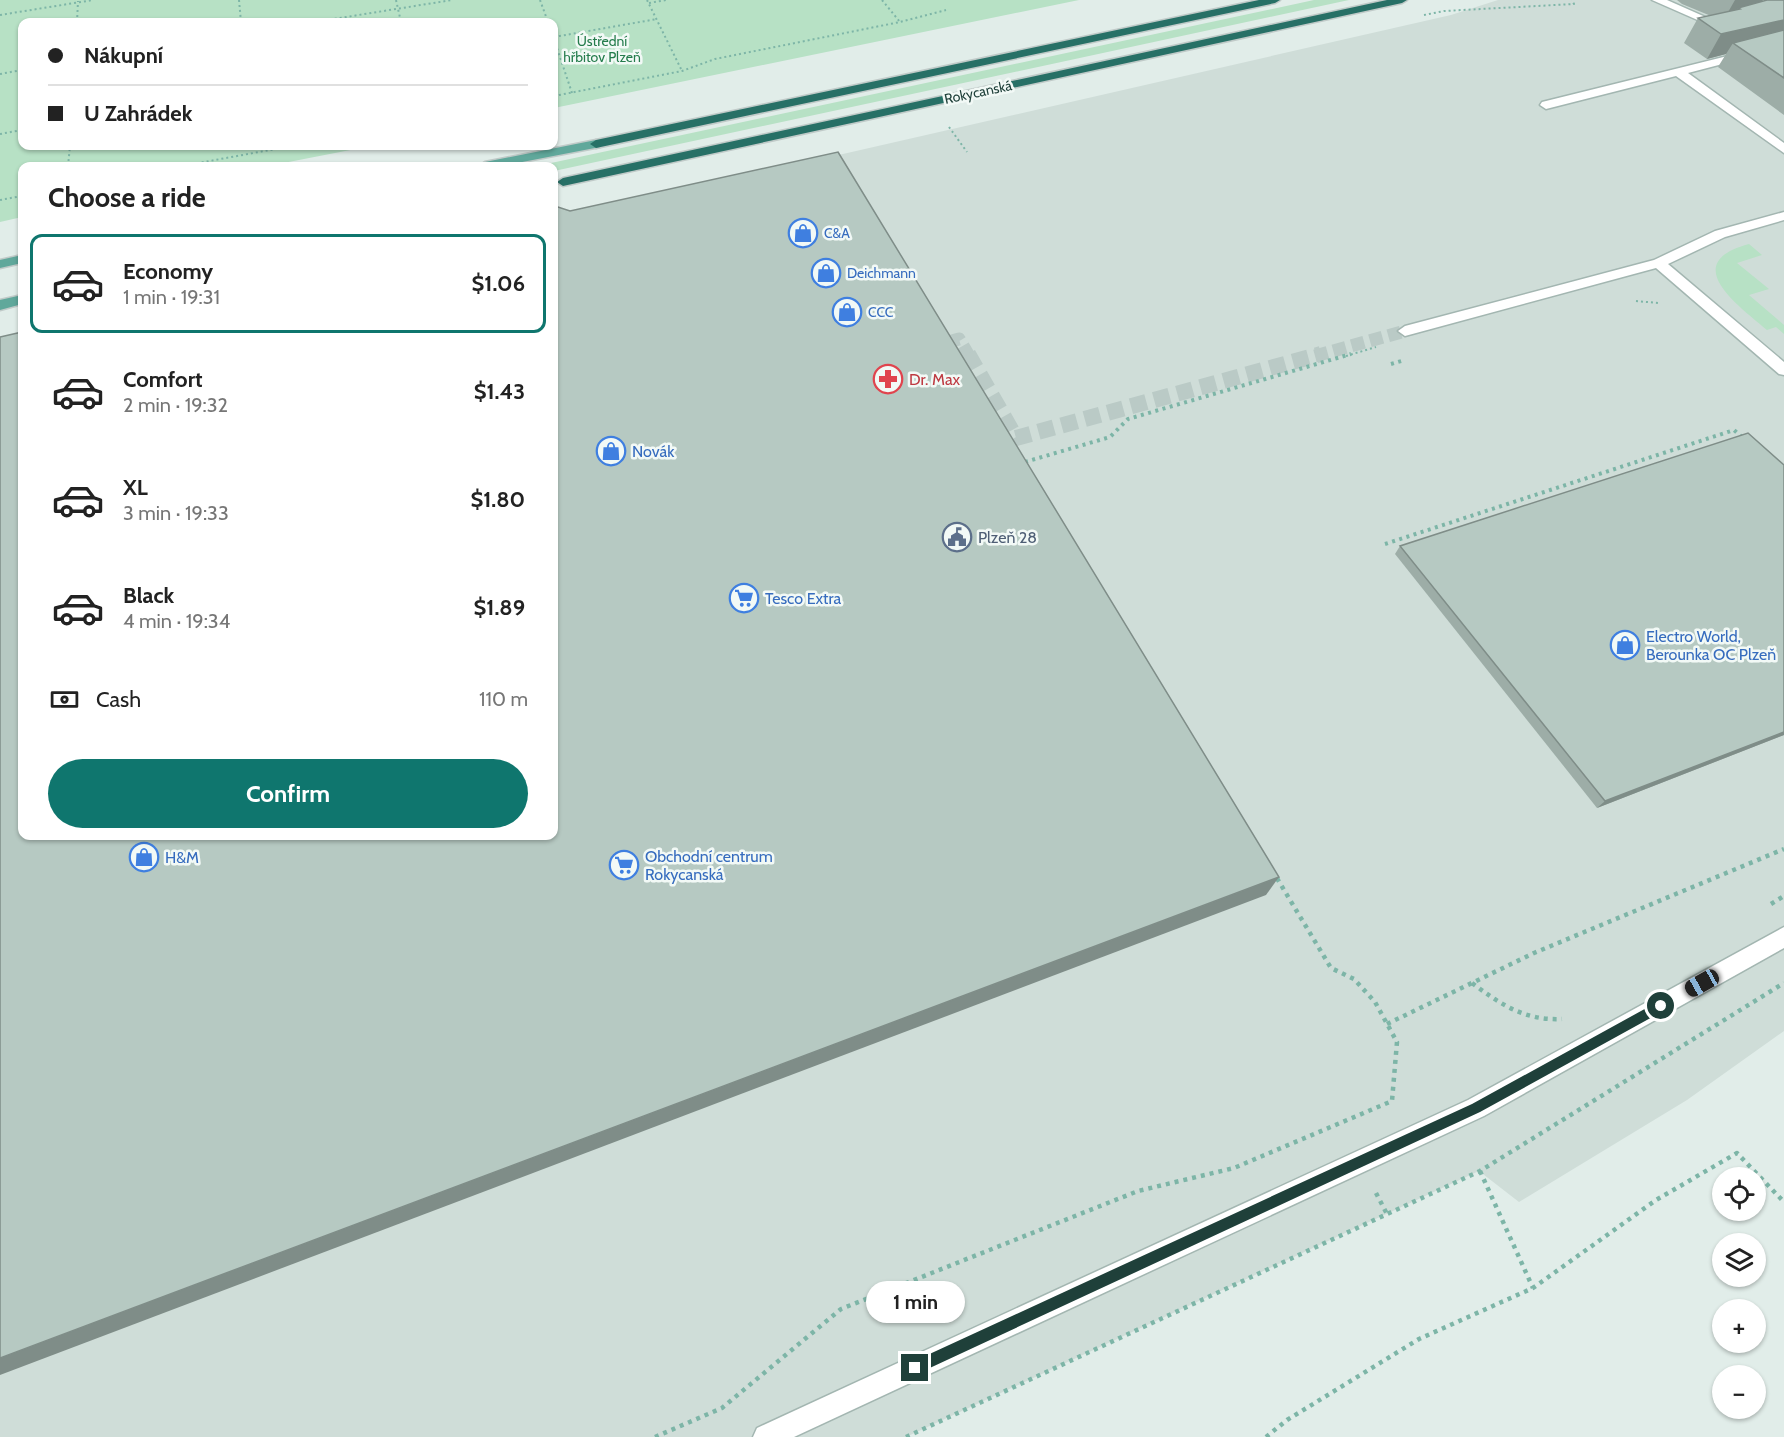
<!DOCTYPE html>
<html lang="en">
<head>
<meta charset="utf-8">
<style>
  :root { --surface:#fff; --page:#f2f2f2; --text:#222; --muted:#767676; --line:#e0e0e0; --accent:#0f766e }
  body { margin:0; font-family:Cabin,sans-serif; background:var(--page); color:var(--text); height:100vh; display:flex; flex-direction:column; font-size:22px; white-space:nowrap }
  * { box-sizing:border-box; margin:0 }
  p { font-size:20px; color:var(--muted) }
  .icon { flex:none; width:33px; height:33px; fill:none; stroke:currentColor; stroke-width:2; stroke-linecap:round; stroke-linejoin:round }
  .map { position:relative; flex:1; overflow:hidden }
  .drawer { position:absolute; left:18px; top:162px; width:540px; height:678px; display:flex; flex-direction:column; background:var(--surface); border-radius:12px; box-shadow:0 2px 4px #0004 }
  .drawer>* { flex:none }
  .top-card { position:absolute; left:18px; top:18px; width:540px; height:132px; border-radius:12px; box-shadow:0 2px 4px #0004; display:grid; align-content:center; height:132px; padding:0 30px; background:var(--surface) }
  .controls { position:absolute; left:1712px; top:1167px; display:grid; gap:12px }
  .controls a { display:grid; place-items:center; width:54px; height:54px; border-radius:50%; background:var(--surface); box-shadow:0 2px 4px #0004; font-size:30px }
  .end { position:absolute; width:27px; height:27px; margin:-14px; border:8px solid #1f403a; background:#fff; box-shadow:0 0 0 3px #fff }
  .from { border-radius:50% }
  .bubble { position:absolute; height:42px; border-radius:21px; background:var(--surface); box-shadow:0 2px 4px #0004; font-size:20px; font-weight:700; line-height:42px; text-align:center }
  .car { position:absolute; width:18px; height:36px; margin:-18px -9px; border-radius:8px; box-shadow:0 0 4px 2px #0007; background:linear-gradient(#222 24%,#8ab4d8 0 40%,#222 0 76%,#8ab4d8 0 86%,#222 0) }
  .top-card b { display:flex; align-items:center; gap:21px; height:57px; font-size:22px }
  .top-card b+b { border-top:2px solid var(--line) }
  .top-card i { width:15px; height:15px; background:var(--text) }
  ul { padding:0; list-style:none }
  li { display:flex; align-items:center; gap:18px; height:99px; margin:0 12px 9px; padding:0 18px; border:3px solid transparent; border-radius:12px }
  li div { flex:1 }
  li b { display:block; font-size:22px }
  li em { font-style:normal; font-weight:700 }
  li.selected { border-color:var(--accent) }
  li>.icon { width:54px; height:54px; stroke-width:1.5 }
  h2 { padding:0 30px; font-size:27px; line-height:72px }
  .pay { display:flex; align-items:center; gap:15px; height:66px; padding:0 30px; font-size:22px }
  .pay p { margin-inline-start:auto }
  .action { display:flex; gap:12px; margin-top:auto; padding:12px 30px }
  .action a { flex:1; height:69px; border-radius:36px; background:var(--accent); color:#fff; font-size:24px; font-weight:700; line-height:69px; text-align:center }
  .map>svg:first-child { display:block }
  .built { fill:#cfddd8 }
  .green { fill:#b7e1c5 }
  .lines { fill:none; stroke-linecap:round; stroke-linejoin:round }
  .minor-tunnel-far1 { stroke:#bacac6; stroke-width:13; stroke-dasharray:13 6; stroke-linecap:butt }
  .minor-tunnel { stroke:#bacac6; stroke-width:16; stroke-dasharray:16 8; stroke-linecap:butt }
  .minor-casing { stroke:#a3b6b1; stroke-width:3 }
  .major-casing { stroke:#c0cac8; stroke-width:3 }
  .highway-casing { stroke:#c0cac8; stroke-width:3 }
  .path-far2 { stroke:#7db5a7; stroke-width:2; stroke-dasharray:2 3; stroke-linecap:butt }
  .path-far1 { stroke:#7db5a7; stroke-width:4; stroke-dasharray:3 4.5; stroke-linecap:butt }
  .path { stroke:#7db5a7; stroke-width:4.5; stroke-dasharray:4 5; stroke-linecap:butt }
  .minor { fill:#fff; fill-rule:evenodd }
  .major { fill:#60a89b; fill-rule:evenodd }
  .highway { fill:#277066; fill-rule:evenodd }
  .wall { fill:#9dada7 }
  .shaded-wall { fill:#7f8d88 }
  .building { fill:#b6c9c2; stroke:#7f8d88; stroke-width:1.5 }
  .route { fill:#1f403a }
  .labels { text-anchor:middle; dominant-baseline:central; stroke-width:5; stroke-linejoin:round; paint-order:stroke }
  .far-park-label { font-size:14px; fill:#247c4c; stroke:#f2f9f6 }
  .far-street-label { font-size:14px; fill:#1f403a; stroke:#f2f9f6 }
  .far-shop-label { font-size:14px; fill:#366cbe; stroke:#f2f9f6; text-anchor:start }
  .health-label { font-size:16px; fill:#be3a42; stroke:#f2f9f6; text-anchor:start }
  .shop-label { font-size:16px; fill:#366cbe; stroke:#f2f9f6; text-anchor:start }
  .service-label { font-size:16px; fill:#4e5e75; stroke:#f2f9f6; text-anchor:start }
</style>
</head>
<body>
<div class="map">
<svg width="1784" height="1437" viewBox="0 0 1784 1437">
  <rect width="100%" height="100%" fill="#e1ede9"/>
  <polygon class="built" points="1498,0 1784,0 1784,1031 1687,1100 1519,1202 1479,1171 906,1437 0,1437 0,347 22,836 554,836 554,220 1451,15"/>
  <g class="green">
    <polygon points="0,0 1079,0 554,108 554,22 22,22 22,146 371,146 268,166 22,166 22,217 0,222"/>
    <polygon points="1314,0 1349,0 554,171 554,166 537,166"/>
    <path d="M 1749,244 L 1762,255 L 1737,263 L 1769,289 L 1749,295 L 1784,325 L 1784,334 L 1776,327 L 1767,330 C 1738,305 1678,263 1749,244 Z"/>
  </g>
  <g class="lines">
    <g class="minor-tunnel-far1">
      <polyline points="930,347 959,339 969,356"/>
      <polyline points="1315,356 1405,331"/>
    </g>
    <polyline class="minor-tunnel" points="968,354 1016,438 1321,354"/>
    <g class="minor-casing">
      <g id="minor">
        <polygon points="1652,0 1667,0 1728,27 1726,29 1718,29"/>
        <polygon points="1784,42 1784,48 1688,73 1784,143 1784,153 1676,76 1546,109 1540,105 1542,102"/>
        <polygon points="1784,212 1784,220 1725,237 1668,264 1784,362 1784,375 1779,374 1656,268 1405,336 1398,331 1405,326 1654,260 1715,231"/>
        <polygon points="1784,927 1784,948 1484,1116 794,1437 753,1437 757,1428 1468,1100"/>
      </g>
    </g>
    <g class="major-casing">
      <g id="major">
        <polygon points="596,140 602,144 600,147 501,166 479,166 485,162"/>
        <polygon points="22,255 22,263 0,268 0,260"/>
        <polygon points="22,295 22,304 0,310 0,300"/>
      </g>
    </g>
    <g class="highway-casing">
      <g id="highway">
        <polygon points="1259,0 1280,0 1275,3 596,148 590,144 596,140"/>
        <polygon points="1387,0 1407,0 1402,3 563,186 557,182 563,178"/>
      </g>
    </g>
    <g class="path-far2">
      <polyline points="239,0 241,22"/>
      <polyline points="396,0 401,22"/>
      <polyline points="540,0 548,22"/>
      <polyline points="647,0 682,71"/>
      <polyline points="882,0 900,22"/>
      <polyline points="649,3 666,0"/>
      <polyline points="0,15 93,0"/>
      <polyline points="1424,15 1444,11 1574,4 1572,0"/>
      <polyline points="77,22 78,1"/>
      <polyline points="315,22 452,0"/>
      <polyline points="554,37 657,19"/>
      <polyline points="554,39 572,93"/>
      <polyline points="0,74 22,70"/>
      <polyline points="554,96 682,71 715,59 900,22 946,10"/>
      <polyline points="949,127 967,152"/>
      <polyline points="0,134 22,130"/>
      <polyline points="68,166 70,146"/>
      <polyline points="182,166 292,146"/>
      <polyline points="0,200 22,196"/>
      <polyline points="1636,301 1658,303"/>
      <polyline points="1346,356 1376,347"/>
    </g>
    <g class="path-far1">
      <polyline points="1391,364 1405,360"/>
      <polyline points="1025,462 1110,437 1128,419 1351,354"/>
      <polyline points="1385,544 1734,430 1744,439"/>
    </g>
    <g class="path">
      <polyline points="1771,904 1784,896"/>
      <path d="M 1472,983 C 1500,1004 1525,1021 1562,1019"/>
      <polyline points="1387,1024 1534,953 1784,849"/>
      <polyline points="1480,1171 1533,1288"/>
      <polyline points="1376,1193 1387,1214"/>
      <polyline points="655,1437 722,1408 841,1309 1138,1191 1234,1168 1392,1101 1397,1042 1375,1002 1354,979 1331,968 1275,875"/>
      <polyline points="906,1437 1480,1171 1784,983"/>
      <polyline points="1266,1437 1287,1420 1419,1339 1533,1288 1656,1200 1737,1153 1784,1202"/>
    </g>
    <use href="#minor" class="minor"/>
    <use href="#major" class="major"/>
    <use href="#highway" class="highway"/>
  </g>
  <g class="wall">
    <polygon points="1677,0 1763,0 1762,1 1784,0 1784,115 1718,67 1726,54 1707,59 1684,43 1698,18 1711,16 1682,4"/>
    <polygon points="1400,546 1784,735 1597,808 1395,554"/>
  </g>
  <g class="shaded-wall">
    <polygon points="1735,0 1763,0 1758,7 1740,9 1738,8 1731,19 1723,21"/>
    <polygon points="1784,20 1784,41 1733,43 1726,54 1707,59 1721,34"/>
    <polygon points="1784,732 1784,735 1597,808 1605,801"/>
    <polygon points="1279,877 1266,895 0,1375 0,1358"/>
  </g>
  <g class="building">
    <polygon points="1767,0 1784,0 1784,20 1721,34 1698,18 1740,9 1738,8"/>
    <polygon points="1784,30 1784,78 1733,43"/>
    <polygon points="838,152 1279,877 0,1358 0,337 22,332 22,836 554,836 554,208 558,207 570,211"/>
    <polygon points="1748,433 1784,465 1784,732 1605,801 1400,546"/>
  </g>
  <polygon class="route" points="1661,1000 1666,1006 1665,1010 1480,1112 919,1373 915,1375 910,1373 908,1368 910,1363 1472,1104"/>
  <defs>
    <g id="shop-ring" transform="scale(1.5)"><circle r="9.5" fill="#f2f9f6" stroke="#3f7fe0" stroke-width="1.5"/><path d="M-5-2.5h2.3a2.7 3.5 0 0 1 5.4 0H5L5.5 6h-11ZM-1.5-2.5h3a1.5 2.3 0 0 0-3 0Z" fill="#3f7fe0"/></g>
    <g id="pharmacy-ring" transform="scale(1.5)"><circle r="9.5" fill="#f2f9f6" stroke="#e0444e" stroke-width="1.5"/><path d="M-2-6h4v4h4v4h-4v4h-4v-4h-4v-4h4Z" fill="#e0444e"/></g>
    <g id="civic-ring" transform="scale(1.5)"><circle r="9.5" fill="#f2f9f6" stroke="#5c6f8a" stroke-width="1.5"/><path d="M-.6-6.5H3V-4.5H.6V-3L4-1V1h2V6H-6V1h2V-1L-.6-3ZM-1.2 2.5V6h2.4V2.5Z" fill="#5c6f8a"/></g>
    <g id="supermarket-ring" transform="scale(1.5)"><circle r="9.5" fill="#f2f9f6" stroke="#3f7fe0" stroke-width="1.5"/><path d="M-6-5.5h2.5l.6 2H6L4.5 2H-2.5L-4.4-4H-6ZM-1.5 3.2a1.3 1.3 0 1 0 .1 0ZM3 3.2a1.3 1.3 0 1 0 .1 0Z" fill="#3f7fe0"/></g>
  </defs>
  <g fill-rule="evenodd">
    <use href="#shop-ring" x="803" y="233"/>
    <use href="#shop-ring" x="826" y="273"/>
    <use href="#shop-ring" x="847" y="312"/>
    <use href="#pharmacy-ring" x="888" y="379"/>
    <use href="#shop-ring" x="611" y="451"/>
    <use href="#civic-ring" x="957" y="537"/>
    <use href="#supermarket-ring" x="744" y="598"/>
    <use href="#shop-ring" x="1625" y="645"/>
    <use href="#shop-ring" x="144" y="857"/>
    <use href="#supermarket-ring" x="624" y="865"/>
  </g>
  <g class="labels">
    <g class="far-park-label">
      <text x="602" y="41">Ústřední<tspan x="602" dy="16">hřbitov Plzeň</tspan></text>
    </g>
    <g class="far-street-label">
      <text transform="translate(978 92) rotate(-12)">Rokycanská</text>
    </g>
    <g class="far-shop-label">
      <text x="824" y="233">C&amp;A</text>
      <text x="847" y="273">Deichmann</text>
      <text x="868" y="312">CCC</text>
    </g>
    <g class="health-label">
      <text x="909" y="379">Dr. Max</text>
    </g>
    <g class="shop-label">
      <text x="632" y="451">Novák</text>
      <text x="765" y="598">Tesco Extra</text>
      <text x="1646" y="636">Electro World,<tspan x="1646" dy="18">Berounka OC Plzeň</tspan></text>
      <text x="645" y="856">Obchodní centrum<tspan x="645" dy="18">Rokycanská</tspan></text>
      <text x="165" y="857">H&amp;M</text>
    </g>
    <g class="service-label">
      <text x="978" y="537">Plzeň 28</text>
    </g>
  </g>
</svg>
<div class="controls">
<a><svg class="icon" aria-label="locate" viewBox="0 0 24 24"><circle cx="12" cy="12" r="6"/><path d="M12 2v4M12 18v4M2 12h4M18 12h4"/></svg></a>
<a><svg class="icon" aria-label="layers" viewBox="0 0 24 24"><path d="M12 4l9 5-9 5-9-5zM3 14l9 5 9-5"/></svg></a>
<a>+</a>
<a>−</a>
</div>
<i class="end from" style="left:1661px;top:1006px"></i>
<i class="end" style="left:915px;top:1368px"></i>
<div class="bubble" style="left:866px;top:1281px;width:99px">1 min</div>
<i class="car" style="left:1702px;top:983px;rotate:241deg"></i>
<div class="top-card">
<b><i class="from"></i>Nákupní</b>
<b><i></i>U Zahrádek</b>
</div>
<section class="drawer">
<h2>Choose a ride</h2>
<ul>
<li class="selected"><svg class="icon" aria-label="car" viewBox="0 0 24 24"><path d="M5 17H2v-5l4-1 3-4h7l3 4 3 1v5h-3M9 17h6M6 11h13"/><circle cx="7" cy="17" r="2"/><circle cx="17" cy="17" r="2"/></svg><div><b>Economy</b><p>1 min · 19:31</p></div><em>$1.06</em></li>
<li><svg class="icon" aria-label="car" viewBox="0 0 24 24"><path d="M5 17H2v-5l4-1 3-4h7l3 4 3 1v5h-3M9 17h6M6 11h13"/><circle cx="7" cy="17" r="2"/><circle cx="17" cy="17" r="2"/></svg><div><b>Comfort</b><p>2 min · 19:32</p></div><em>$1.43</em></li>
<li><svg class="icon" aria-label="car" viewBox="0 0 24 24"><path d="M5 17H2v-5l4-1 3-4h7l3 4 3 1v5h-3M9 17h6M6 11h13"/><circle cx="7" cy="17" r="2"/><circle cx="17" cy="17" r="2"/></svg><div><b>XL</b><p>3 min · 19:33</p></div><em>$1.80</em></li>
<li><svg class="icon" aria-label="car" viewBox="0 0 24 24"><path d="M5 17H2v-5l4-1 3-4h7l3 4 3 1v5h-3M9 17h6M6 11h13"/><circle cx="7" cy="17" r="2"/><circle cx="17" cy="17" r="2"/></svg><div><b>Black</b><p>4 min · 19:34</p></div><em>$1.89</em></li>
</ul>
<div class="pay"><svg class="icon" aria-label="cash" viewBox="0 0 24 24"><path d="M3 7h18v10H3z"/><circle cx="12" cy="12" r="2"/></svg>Cash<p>110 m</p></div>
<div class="action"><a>Confirm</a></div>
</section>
</div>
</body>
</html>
